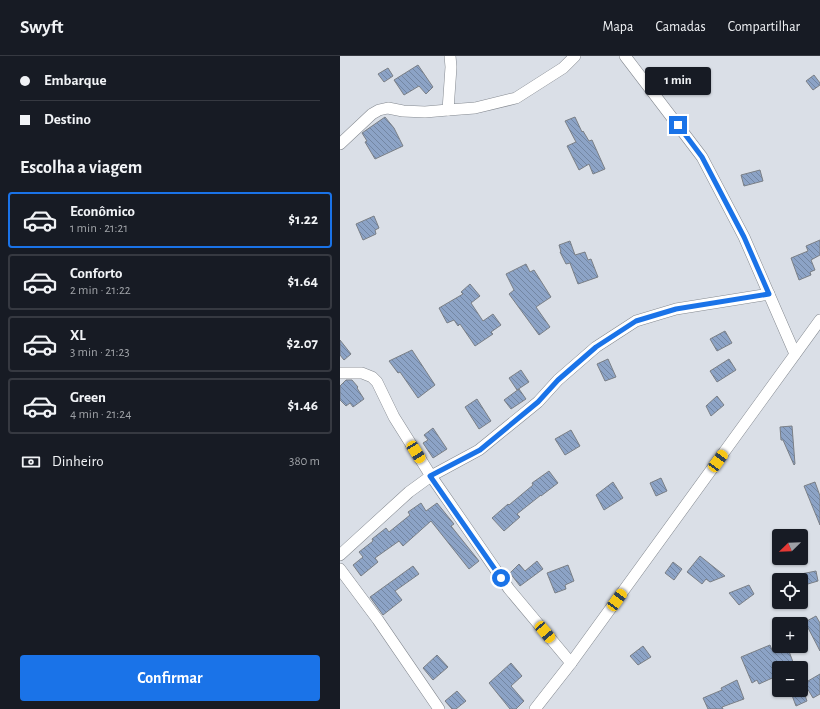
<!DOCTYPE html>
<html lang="pt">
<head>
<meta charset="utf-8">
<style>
  :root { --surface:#171b24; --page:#242831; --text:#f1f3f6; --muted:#9ea1a6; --line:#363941; --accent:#1a73e8 }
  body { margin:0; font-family:"Alegreya Sans",sans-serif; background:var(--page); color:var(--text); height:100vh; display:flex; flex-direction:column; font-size:15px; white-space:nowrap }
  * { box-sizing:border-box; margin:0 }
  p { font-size:13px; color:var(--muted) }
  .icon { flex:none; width:22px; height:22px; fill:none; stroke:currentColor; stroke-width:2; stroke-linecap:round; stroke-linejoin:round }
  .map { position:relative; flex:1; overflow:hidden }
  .details { display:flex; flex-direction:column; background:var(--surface); width:340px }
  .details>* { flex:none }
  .banner { display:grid; align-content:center; height:88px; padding:0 20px; background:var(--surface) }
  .needle { width:26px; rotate:247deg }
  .controls { position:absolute; left:432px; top:473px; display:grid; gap:8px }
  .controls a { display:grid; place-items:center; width:36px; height:36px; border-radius:4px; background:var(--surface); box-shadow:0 1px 3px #0004; font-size:20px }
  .end { position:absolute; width:18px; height:18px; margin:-9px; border:5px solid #1a73e8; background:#fff; box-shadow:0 0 0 2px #fff }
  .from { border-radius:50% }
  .bubble { position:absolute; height:28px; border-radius:4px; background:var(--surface); box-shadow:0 1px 3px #0004; font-size:13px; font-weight:600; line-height:28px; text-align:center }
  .car { position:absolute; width:12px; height:24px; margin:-12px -6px; border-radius:5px; box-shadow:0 0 3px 1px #0007; background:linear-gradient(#f5c518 24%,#345 0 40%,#f5c518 0 76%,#345 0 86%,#f5c518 0) }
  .banner b { display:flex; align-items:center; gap:14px; height:38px; font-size:15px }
  .banner b+b { border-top:1px solid var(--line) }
  .banner i { width:10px; height:10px; background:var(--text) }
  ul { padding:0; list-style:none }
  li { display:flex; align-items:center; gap:12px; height:56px; margin:0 8px 6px; padding:0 12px; border:2px solid var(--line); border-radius:4px }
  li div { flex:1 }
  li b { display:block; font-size:15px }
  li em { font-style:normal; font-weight:600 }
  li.current { border-color:var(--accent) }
  li>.icon { width:36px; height:36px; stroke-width:1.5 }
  h2 { padding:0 20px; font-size:18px; line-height:48px }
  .pay { display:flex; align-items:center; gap:10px; height:44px; padding:0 20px; font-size:15px }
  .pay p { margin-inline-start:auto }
  .cta { display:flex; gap:8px; margin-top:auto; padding:8px 20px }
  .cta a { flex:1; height:46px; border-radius:4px; background:var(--accent); color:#fff; font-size:16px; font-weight:600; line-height:46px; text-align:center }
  header { display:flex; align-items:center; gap:24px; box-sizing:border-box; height:56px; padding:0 20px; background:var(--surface); border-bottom:1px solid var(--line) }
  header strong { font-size:19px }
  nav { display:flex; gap:22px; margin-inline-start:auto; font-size:14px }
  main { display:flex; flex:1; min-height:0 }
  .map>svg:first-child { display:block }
  .building { fill:url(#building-back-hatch); stroke:#7a7f86 }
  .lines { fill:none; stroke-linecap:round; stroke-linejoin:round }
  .minor-casing { stroke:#848990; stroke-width:12 }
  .minor { stroke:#fff; stroke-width:11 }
  .route { stroke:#1a73e8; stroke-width:5 }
</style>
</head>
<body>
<header>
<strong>Swyft</strong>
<nav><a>Mapa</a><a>Camadas</a><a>Compartilhar</a></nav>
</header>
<main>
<section class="details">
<div class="banner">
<b><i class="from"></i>Embarque</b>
<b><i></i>Destino</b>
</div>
<h2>Escolha a viagem</h2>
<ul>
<li class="current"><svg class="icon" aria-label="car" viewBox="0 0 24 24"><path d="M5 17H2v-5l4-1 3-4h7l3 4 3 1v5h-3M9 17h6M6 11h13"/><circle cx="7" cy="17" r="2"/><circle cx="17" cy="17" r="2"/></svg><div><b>Econômico</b><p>1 min · 21:21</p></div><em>$1.22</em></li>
<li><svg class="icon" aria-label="car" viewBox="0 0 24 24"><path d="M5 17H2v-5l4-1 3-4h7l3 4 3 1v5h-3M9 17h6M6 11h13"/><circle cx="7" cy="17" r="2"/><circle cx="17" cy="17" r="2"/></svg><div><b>Conforto</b><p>2 min · 21:22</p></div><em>$1.64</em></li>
<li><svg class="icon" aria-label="car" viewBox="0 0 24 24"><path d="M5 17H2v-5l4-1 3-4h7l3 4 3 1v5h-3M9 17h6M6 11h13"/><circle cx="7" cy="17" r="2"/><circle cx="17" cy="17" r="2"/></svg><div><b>XL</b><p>3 min · 21:23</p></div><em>$2.07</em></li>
<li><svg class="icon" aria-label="car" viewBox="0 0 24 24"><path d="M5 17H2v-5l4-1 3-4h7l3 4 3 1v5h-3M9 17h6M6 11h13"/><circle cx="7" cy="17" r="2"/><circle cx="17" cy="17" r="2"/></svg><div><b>Green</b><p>4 min · 21:24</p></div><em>$1.46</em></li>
</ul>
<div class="pay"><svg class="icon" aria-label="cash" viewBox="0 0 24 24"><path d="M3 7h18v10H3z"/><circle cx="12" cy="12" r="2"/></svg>Dinheiro<p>380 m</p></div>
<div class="cta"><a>Confirmar</a></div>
</section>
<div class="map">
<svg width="480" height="653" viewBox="0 0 480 653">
  <defs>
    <pattern id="building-back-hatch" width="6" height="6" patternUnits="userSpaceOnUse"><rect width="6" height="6" fill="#8ca3c6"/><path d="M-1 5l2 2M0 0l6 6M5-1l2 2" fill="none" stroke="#7386a2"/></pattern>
  </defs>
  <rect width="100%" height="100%" fill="#dadfe7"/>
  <g class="building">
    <polygon points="78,9 93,31 86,38 79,30 64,39 54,24"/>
    <polygon points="48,12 53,20 44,26 38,18"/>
    <polygon points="474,19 480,27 480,29 473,34 466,25"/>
    <polygon points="45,61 54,72 63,90 35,103 25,86 27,85 22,77"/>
    <polygon points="235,61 242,76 243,75 249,85 252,84 265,113 253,118 249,108 239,114 227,90 236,86 225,65"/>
    <polygon points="420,114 423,125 404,130 401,119"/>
    <polygon points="34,160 39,172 35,174 36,178 23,184 16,168"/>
    <polygon points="480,184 480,199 471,204 475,214 470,216 471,219 459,224 451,202 468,195 466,190"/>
    <polygon points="230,185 235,199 245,196 248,204 251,203 258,221 238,228 230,207 226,208 220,196 221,196 219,189"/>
    <polygon points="186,208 190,216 194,214 211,241 196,251 210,271 199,279 169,238 174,234 166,218"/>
    <polygon points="130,228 140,240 131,247 143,265 153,258 161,269 151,276 153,278 135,290 120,268 118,270 114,264 107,267 99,252 123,238 121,236"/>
    <polygon points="385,275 392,287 377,295 370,283"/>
    <polygon points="0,284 11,298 4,304 0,299"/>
    <polygon points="72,294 95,329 78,342 60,316 58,317 49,305"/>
    <polygon points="268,303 276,321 265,325 257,308"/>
    <polygon points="389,303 396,314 377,326 370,315"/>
    <polygon points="181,314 189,326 177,334 169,322"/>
    <polygon points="6,324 12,324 18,331 17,332 24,343 13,351 10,347 6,350 0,344 0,330"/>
    <polygon points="179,333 186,343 171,353 164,344"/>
    <polygon points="377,340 384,349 371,360 366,350"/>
    <polygon points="137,343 151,365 139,373 125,351"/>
    <polygon points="452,370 455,408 454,409 443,384 441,384 440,371"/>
    <polygon points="93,372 107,393 93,402 83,387 88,384 84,379"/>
    <polygon points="231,374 240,390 225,399 215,383"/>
    <polygon points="209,415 218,427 201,440 201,439 177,458 180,461 164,475 152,462 168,448 169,449 193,429 192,427"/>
    <polygon points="321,422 327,435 316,440 310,427"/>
    <polygon points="273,426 283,442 264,454 256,439"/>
    <polygon points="475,426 480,440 480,469 464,430"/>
    <polygon points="81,447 86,455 97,447 114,468 111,470 139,505 129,513 91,465 63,490 59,485 35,502 38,506 21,520 13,509 23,501 19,496 33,485 32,483 46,472 49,476 70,459 68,456"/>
    <polygon points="360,500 385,520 370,526 366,523 362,528 347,516"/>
    <polygon points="197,505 203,513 180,530 170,517 179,508 185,515"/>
    <polygon points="333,506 342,513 334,524 325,517"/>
    <polygon points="228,509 234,525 225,529 226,533 215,537 207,517"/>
    <polygon points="73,510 79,518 55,535 62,544 43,559 30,541"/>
    <polygon points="476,515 478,525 461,530 461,518"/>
    <polygon points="409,529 414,538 399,549 389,537"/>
    <polygon points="476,560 480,567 480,595 465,566"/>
    <polygon points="430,589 432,594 443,590 447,590 453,606 439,611 439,619 419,628 417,624 412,627 401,601"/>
    <polygon points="303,590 311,601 298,609 290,600"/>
    <polygon points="97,599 108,611 93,624 83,612"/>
    <polygon points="171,607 182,620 171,630 184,645 176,653 170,653 149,627"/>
    <polygon points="480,618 480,638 473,642 467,632 468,625"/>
    <polygon points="397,624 404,643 382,651 383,653 368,653 363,642 382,634 381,632"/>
    <polygon points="450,634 463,634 467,645 456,650"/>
    <polygon points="117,635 126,645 116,653 112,653 105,645"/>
  </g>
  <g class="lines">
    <g class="minor-casing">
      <g id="minor">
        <polyline points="285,0 362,101 404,181 455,298"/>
        <polyline points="108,54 111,11 110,0"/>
        <polyline points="0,88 32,58 39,54 48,52 63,55 85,56 108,54 135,52 176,42 223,12 235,0"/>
        <polyline points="0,317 22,317 32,321 37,326 54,361 91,420 169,533 231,607"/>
        <polyline points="0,499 69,436 91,420 139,394 198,346 218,324 256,291 296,265 336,253 429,238"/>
        <polyline points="0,513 38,564 99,653"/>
        <polyline points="195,653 231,607 480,264"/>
      </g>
    </g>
    <use href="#minor" class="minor"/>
  </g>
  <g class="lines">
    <polyline class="route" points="161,522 90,420 140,394 198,346 218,324 256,291 296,265 336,253 429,238 404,181 362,101 338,69"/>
  </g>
</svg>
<div class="controls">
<a><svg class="needle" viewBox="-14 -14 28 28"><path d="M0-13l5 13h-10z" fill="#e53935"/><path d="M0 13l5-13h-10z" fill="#9ea1a6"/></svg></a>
<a><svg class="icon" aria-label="locate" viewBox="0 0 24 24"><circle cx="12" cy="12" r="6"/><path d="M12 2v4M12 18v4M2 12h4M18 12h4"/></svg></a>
<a>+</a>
<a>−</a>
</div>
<i class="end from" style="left:161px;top:522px"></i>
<i class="end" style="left:338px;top:69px"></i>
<div class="bubble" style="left:305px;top:11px;width:66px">1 min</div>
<i class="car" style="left:76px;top:396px;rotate:148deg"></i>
<i class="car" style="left:378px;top:405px;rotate:36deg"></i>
<i class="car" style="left:277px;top:544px;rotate:36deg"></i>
<i class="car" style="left:205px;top:576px;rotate:140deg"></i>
</div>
</main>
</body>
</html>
